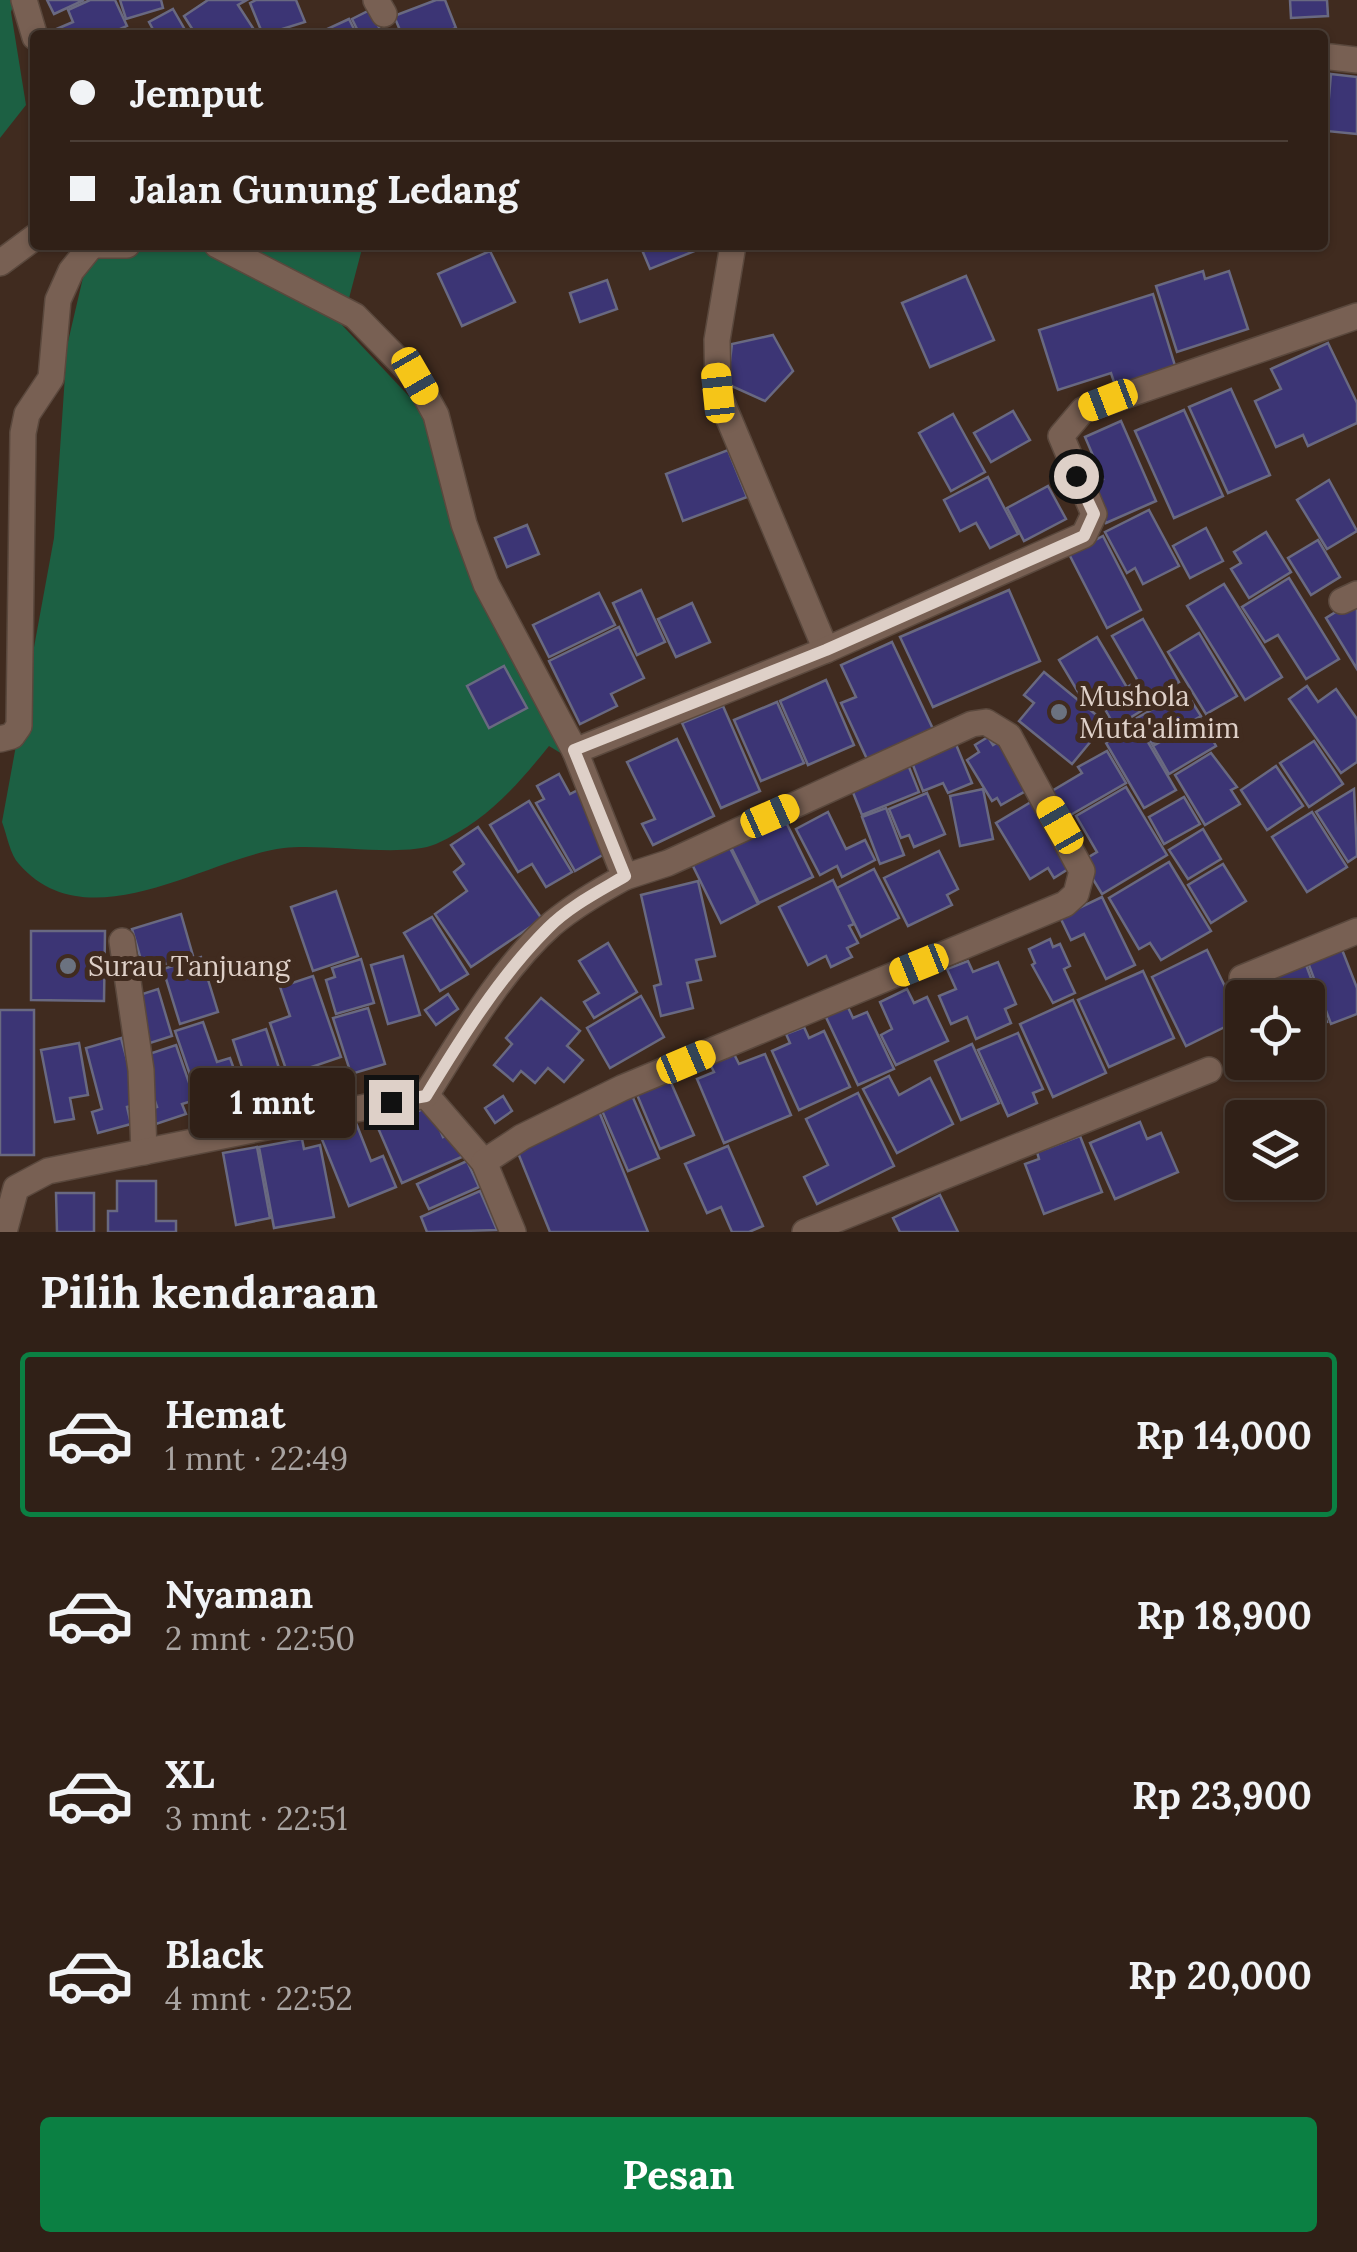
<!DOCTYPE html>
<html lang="id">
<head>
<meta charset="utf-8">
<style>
  :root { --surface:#302017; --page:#382820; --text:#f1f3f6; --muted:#a8a3a1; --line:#4b3e36; --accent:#0b8043 }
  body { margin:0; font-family:Lora,serif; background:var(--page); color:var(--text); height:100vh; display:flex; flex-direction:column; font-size:38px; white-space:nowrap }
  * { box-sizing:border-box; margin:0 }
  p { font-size:32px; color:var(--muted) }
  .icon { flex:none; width:55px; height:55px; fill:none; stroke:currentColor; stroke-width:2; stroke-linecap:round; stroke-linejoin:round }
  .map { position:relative; height:1232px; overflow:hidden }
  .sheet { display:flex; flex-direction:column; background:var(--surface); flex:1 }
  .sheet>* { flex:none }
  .guide { position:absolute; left:30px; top:30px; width:1298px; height:220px; border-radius:10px; box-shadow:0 2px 8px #0004,0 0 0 2px var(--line); display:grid; align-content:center; height:220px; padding:0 40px; background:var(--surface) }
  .tools { position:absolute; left:1225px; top:980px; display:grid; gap:20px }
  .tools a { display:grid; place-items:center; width:100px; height:100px; border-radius:10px; background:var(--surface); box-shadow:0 2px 8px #0004,0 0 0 2px var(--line); font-size:50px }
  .end { position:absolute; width:45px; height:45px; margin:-22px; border:12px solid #ded0c8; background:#111; box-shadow:0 0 0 5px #111 }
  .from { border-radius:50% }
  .bubble { position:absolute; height:70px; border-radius:10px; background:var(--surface); box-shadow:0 2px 8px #0004,0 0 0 2px var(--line); font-size:32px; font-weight:700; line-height:70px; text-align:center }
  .car { position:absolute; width:30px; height:60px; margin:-30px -15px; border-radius:12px; box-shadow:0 0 8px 2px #0007; background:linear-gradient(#f5c518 24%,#345 0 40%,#f5c518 0 76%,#345 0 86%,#f5c518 0) }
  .guide b { display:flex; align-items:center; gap:35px; height:95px; font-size:38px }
  .guide b+b { border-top:2px solid var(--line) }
  .guide i { width:25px; height:25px; background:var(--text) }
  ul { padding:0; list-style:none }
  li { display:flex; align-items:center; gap:30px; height:165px; margin:0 20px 15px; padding:0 20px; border:5px solid transparent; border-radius:10px }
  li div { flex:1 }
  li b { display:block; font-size:38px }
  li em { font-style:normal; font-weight:700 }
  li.current { border-color:var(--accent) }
  li>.icon { width:90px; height:90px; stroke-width:1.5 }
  h2 { padding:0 40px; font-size:45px; line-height:120px }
  .cta { display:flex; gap:20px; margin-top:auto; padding:20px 40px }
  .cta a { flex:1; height:115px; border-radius:10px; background:var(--accent); color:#fff; font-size:40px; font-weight:700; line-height:115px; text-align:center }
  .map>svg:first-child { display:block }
  .green { fill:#1c6043 }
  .building { fill:#3c3575; stroke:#696981; stroke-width:2.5 }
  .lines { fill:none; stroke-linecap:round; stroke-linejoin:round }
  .minor-casing { stroke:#5a483d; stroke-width:28 }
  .minor { stroke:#786053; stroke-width:25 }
  .route { stroke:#ded0c8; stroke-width:12 }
  .worship-dot { fill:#6b7280; stroke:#402b1f; stroke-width:4 }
  .labels { text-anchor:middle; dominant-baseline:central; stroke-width:10; stroke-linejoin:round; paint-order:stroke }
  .poi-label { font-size:28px; fill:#ded0c8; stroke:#402b1f; text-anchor:start }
</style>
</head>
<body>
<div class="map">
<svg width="1357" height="1232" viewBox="0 0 1357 1232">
  <rect width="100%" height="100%" fill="#402b1f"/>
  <g class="green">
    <polygon points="0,0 15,0 11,12 26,105 0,138"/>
    <path d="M 106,245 L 363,245 L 342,325 L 420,408 L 468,555 L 572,760 L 549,746 C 515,788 486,821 436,844 C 404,858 324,843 284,848 C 208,857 88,944 19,864 C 10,855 7,835 2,822 L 54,538 L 67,346 L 85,269 Z"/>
  </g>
  <g class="building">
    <polygon points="47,0 84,0 54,14"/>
    <polygon points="90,0 115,0 127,26 107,35 54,35 52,31 73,22 68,10"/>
    <polygon points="120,0 161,0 163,8 126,19"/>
    <polygon points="208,0 247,0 238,5 253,28 242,35 196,35 184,16"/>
    <polygon points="256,0 296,0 305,22 263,35 250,3"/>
    <polygon points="436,0 445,0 456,28 437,35 402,35 394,16"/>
    <polygon points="1290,0 1327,0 1328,16 1291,18"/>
    <polygon points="173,9 188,35 156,35 149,22"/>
    <polygon points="370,10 383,35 360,35 352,19"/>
    <polygon points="349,19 357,35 328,35 325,30"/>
    <polygon points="1331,74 1357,77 1357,134 1326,131"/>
    <polygon points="640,245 707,245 707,246 650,269"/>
    <polygon points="490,251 515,302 462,326 438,274"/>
    <polygon points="1203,271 1205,279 1229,271 1248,329 1177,352 1156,286"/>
    <polygon points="966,276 994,340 930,367 902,303"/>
    <polygon points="607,280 617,309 580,322 570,293"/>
    <polygon points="1153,294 1176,369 1116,388 1111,373 1058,390 1039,330"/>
    <polygon points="773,335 793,371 765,401 727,384 732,344"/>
    <polygon points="1328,343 1357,403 1357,423 1308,446 1303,435 1276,447 1255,401 1281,389 1271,369"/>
    <polygon points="1231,389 1270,475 1228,493 1189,407"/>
    <polygon points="1184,410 1223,496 1174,518 1135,431"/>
    <polygon points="1013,411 1030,440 991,462 974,433"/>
    <polygon points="953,414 985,472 951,491 919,433"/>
    <polygon points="1121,421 1156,501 1106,523 1089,485 1103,479 1085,437"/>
    <polygon points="728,450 747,497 683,521 666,474"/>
    <polygon points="988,477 1018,534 990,548 976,523 960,531 944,500"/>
    <polygon points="1329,480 1357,531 1327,549 1297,500"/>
    <polygon points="1048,486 1066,519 1024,541 1007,508"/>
    <polygon points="1149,510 1179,566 1143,584 1135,568 1127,573 1105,532"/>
    <polygon points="527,525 539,554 507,567 495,538"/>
    <polygon points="1206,528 1223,561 1190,578 1173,546"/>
    <polygon points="1266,532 1291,572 1249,598 1231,569 1241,563 1234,552"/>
    <polygon points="1103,536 1141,610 1107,628 1069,554"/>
    <polygon points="1318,540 1340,577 1311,595 1288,558"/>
    <polygon points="1289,578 1339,659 1306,679 1278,635 1265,642 1242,607"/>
    <polygon points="1224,584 1282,677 1245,700 1187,606"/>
    <polygon points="641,590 665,642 637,655 613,603"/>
    <polygon points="1009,590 1040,661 933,707 900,637"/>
    <polygon points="599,593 615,625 549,657 533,625"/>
    <polygon points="1355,600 1357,604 1357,669 1326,618"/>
    <polygon points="692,603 710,642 676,657 658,619"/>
    <polygon points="1143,619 1179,682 1140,705 1129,686 1138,681 1112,636"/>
    <polygon points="619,627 644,678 611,694 617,706 580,724 549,661"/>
    <polygon points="1199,633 1237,696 1206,714 1168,652"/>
    <polygon points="1097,637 1141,711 1115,727 1097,695 1084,702 1059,660"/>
    <polygon points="892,642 933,729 867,759 841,703 856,697 841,665"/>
    <polygon points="504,666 527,708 489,728 467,686"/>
    <polygon points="1044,672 1106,723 1072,764 1019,721 1034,703 1024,695"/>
    <polygon points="826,680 854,745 808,765 780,701"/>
    <polygon points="1307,686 1318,702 1336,689 1357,719 1357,762 1341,773 1289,699"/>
    <polygon points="1185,691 1201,716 1152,744 1137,718"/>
    <polygon points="777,702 804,763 761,781 734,720"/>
    <polygon points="723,706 760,791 721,808 682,723"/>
    <polygon points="1201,719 1216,746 1169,774 1153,746"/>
    <polygon points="1138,725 1176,790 1144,808 1106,743"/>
    <polygon points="988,737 993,745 1001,740 1031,788 1001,805 997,798 992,801 967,760 979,752 975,745"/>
    <polygon points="677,739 714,816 653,845 642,824 655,819 627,762"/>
    <polygon points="1314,741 1343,784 1309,807 1280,763"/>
    <polygon points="955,742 972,783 948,793 943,783 923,791 911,760"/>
    <polygon points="1107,751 1126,783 1067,817 1052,791 1082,773 1078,767"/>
    <polygon points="1211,753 1237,787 1231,790 1240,804 1205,825 1175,775"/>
    <polygon points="907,762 919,792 862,815 850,785"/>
    <polygon points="1276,766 1303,806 1267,830 1241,790"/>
    <polygon points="559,774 570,794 578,790 613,849 575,871 536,803 544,799 537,786"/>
    <polygon points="1126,787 1167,855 1102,894 1082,861 1097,852 1076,816"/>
    <polygon points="983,789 993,839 960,846 950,796"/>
    <polygon points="1354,789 1357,856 1348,862 1316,812"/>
    <polygon points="927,793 945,834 914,847 909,835 901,838 889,809"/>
    <polygon points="1184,797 1200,824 1164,844 1149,817"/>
    <polygon points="1036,799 1076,864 1054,878 1048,868 1030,879 996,823"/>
    <polygon points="529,801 572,872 546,887 532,864 518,872 490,825"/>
    <polygon points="886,808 904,855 880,864 862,817"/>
    <polygon points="828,812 846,849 865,840 875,860 842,877 837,866 820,875 796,829"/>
    <polygon points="1312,812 1347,867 1307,892 1272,837"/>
    <polygon points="784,818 813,877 759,903 730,845"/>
    <polygon points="478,827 542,919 471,967 435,914 467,891 454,872 464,864 451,845"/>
    <polygon points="1203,829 1221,859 1188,879 1169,850"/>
    <polygon points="727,842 758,904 721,923 690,860"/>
    <polygon points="939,851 958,889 947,895 952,905 908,926 884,878"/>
    <polygon points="1169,862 1211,931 1161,960 1150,943 1139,949 1109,898"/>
    <polygon points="1223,864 1246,901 1211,923 1188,885"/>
    <polygon points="874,869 899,918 861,937 837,888"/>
    <polygon points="833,880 854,924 849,926 858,943 847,948 852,957 831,967 826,956 808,965 779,907"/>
    <polygon points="698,881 715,956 696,960 701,980 687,983 693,1008 661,1016 654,986 661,984 641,895"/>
    <polygon points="336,891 358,956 313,971 291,907"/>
    <polygon points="1102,897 1135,965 1106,979 1084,934 1071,940 1060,917"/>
    <polygon points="181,914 193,956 144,970 132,929"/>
    <polygon points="432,917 468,974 440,991 404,933"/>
    <polygon points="31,931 105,931 104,1001 31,1000"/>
    <polygon points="1050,939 1053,947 1060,944 1070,966 1064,969 1075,993 1053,1003 1032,965 1035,963 1029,949"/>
    <polygon points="608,943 637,992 594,1018 584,1002 599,993 579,961"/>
    <polygon points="1341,947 1357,988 1357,1014 1331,1024 1307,960"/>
    <polygon points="1207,950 1241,1019 1186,1046 1152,977"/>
    <polygon points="403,956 420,1015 388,1024 371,965"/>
    <polygon points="201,957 218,1012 180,1024 163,969"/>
    <polygon points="361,959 374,1003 336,1014 326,980 335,977 332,968"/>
    <polygon points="968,961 973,972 998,962 1016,1004 1005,1009 1011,1023 976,1039 967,1017 951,1024 939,996 956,989 947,969"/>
    <polygon points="1305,962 1327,1022 1308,1029 1308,998 1242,998 1242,1007 1235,988"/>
    <polygon points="1143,971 1174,1038 1109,1067 1078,1000"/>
    <polygon points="313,976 341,1057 288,1075 270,1023 290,1016 280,987"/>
    <polygon points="158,989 172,1036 147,1044 133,997"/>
    <polygon points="907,989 914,1003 927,997 948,1041 896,1065 881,1035 892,1029 880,1002"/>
    <polygon points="448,994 458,1009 436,1025 425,1010"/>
    <polygon points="641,996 664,1037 610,1068 587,1028"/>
    <polygon points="541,998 580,1031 567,1046 583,1060 564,1082 548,1068 535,1083 521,1071 513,1081 494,1065 512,1044 506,1038"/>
    <polygon points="1073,1000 1106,1073 1053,1097 1020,1024"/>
    <polygon points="846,1003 853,1018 867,1012 894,1069 858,1085 824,1013"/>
    <polygon points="368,1008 385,1064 351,1074 333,1018"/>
    <rect x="0" y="1010" width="34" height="145"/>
    <polygon points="203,1022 217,1062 230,1058 249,1111 223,1119 215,1099 200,1104 175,1031"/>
    <polygon points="804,1027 809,1038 824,1031 850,1087 799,1110 772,1051 790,1043 786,1034"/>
    <polygon points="266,1029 280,1071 266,1076 272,1094 253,1101 233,1040"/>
    <polygon points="1018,1033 1043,1089 1033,1093 1037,1103 1008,1116 978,1050"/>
    <polygon points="121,1038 139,1104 127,1107 131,1124 98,1133 92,1112 102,1109 86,1048"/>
    <polygon points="79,1043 88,1095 70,1098 74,1119 55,1122 41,1050"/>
    <polygon points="972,1044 999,1103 961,1120 935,1061"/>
    <polygon points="176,1045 195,1100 182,1104 186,1114 153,1125 148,1110 157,1107 140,1057"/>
    <polygon points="734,1054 739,1064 765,1054 791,1115 724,1143 697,1079 714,1072 710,1064"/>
    <polygon points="668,1076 694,1135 660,1149 635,1090"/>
    <polygon points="889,1076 899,1095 930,1078 953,1124 897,1153 863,1089"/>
    <polygon points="631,1093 659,1158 628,1171 600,1106"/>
    <polygon points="858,1093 894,1166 817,1204 804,1177 828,1165 806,1119"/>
    <polygon points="503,1096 512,1111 495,1123 485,1108"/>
    <polygon points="430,1106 443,1137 454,1132 464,1156 402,1183 378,1128"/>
    <polygon points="598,1109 648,1232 550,1232 514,1143"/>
    <polygon points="1140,1122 1147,1139 1161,1133 1178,1172 1115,1199 1090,1143"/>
    <polygon points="356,1123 371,1161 383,1156 396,1187 349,1206 321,1137"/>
    <polygon points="1080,1136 1102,1192 1044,1214 1025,1164 1039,1159 1037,1152"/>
    <polygon points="302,1139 304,1149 320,1145 334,1217 274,1228 259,1147"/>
    <polygon points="728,1146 763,1226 749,1232 732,1232 721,1207 707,1213 685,1164"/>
    <polygon points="257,1147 270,1218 236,1225 223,1153"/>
    <polygon points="467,1161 479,1187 429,1209 417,1184"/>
    <polygon points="117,1181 156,1181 156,1221 176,1221 176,1232 108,1232 108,1211 117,1211"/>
    <polygon points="480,1191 497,1230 427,1232 421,1217"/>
    <polygon points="56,1193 94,1193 94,1232 57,1232"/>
    <polygon points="940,1195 958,1232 900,1232 893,1218"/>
  </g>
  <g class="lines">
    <g class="minor-casing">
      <g id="minor">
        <polyline points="24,0 35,37"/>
        <polyline points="376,0 384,14"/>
        <polyline points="1322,56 1357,60"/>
        <polyline points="91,245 127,245"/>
        <polyline points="733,245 717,340 718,393 826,650"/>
        <polyline points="0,263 35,237"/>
        <polyline points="1342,601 1357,594"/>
        <polyline points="0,739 12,736 19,726 23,433 27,414 51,378 58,300 71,271 92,245"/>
        <polyline points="575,751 826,650 1084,535 1094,514 1061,436 1083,410 1357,316"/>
        <polyline points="122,941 141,1070 144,1152"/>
        <polyline points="1242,978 1357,931"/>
        <polyline points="426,1095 484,1162"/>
        <path d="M 4,1232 L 16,1188 L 48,1171 L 426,1095 C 462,1038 501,969 552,924 C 575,905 599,891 625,877 L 575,751 L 486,584 L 464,524 L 436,415 L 415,377 L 355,316 L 217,245"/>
        <polyline points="513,1232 484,1162 522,1137 622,1088 1065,904 1076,894 1082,871 1009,736 986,722 972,724 668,863 625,877"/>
        <polyline points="805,1232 1209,1070"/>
      </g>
    </g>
    <use href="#minor" class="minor"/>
  </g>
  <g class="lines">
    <path class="route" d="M 391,1102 L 426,1096 C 461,1038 500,976 548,928 C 570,906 598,892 625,876 L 574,750 L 826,650 L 1084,536 L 1094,514 L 1076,476"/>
  </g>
  <g class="worship-dot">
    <circle cx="1059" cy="712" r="10"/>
    <circle cx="68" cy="966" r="10"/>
  </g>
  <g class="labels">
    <g class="poi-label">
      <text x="1079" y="696">Mushola<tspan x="1079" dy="32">Muta'alimim</tspan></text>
      <text x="88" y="966">Surau Tanjuang</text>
    </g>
  </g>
</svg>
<div class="tools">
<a><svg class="icon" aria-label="locate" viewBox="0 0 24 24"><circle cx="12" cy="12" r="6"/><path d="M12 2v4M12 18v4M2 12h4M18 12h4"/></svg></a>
<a><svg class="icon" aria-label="layers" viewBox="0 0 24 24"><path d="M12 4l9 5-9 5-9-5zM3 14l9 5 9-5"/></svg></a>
</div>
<i class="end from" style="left:1076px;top:476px"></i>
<i class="end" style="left:391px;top:1102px"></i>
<div class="bubble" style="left:190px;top:1068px;width:165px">1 mnt</div>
<i class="car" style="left:415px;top:376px;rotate:150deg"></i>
<i class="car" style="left:718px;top:393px;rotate:354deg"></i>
<i class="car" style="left:1108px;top:400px;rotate:249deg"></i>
<i class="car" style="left:770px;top:816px;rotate:66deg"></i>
<i class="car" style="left:1060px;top:825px;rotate:330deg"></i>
<i class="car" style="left:919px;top:965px;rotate:248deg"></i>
<i class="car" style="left:686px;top:1062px;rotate:67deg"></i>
<div class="guide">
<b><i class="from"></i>Jemput</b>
<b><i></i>Jalan Gunung Ledang</b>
</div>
</div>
<section class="sheet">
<h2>Pilih kendaraan</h2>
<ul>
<li class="current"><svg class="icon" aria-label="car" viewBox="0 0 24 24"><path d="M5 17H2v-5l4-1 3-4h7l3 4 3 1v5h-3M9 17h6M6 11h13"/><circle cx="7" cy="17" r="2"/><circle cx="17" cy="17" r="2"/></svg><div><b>Hemat</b><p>1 mnt · 22:49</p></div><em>Rp 14,000</em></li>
<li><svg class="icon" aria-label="car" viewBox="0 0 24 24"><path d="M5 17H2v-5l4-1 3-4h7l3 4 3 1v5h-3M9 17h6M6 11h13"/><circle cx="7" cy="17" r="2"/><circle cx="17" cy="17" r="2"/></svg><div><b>Nyaman</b><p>2 mnt · 22:50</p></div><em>Rp 18,900</em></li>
<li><svg class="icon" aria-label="car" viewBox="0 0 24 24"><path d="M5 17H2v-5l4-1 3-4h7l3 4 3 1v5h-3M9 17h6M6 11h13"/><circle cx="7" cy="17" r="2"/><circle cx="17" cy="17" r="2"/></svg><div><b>XL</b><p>3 mnt · 22:51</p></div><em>Rp 23,900</em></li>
<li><svg class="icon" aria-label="car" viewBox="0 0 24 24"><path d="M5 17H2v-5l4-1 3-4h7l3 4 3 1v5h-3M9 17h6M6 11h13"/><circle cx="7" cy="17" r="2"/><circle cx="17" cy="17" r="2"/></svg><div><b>Black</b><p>4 mnt · 22:52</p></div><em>Rp 20,000</em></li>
</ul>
<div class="cta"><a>Pesan</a></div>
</section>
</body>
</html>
